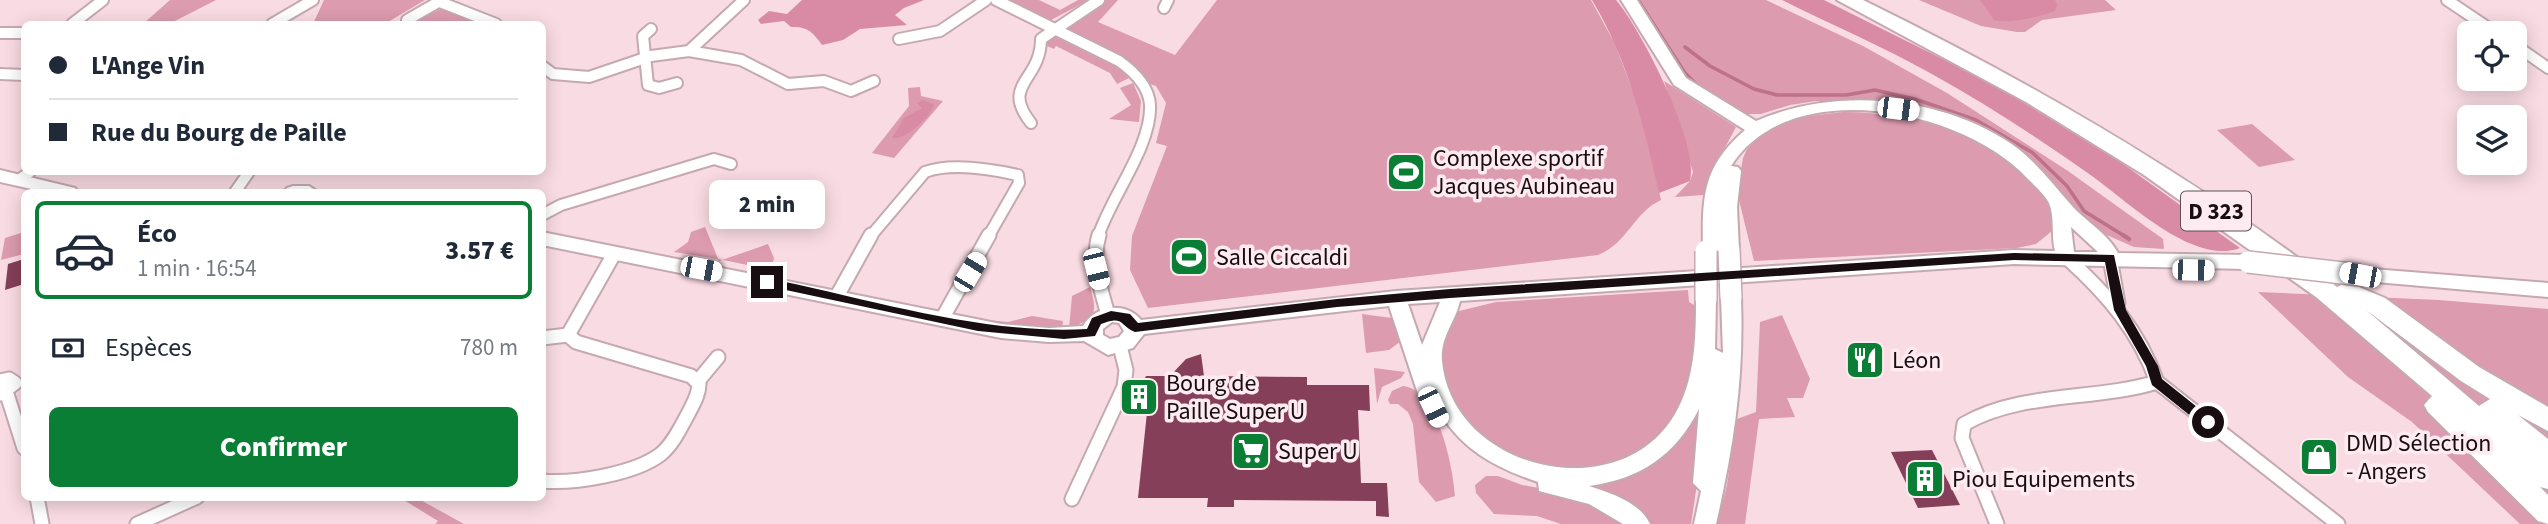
<!DOCTYPE html>
<html lang="fr">
<head>
<meta charset="utf-8">
<style>
  :root { --surface:#fff; --page:#f2f2f3; --text:#1f2937; --muted:#747a83; --line:#e0e1e3; --accent:#0a7e34 }
  body { margin:0; font-family:"Source Sans 3",sans-serif; background:var(--page); color:var(--text); height:100vh; display:flex; flex-direction:column; font-size:26px; white-space:nowrap }
  * { box-sizing:border-box; margin:0 }
  p { font-size:23px; color:var(--muted) }
  .icon { flex:none; width:38px; height:38px; fill:none; stroke:currentColor; stroke-width:2; stroke-linecap:round; stroke-linejoin:round }
  .map { position:relative; flex:1; overflow:hidden }
  .panel { position:absolute; left:21px; top:189px; width:525px; height:312px; display:flex; flex-direction:column; background:var(--surface); border-radius:10px; box-shadow:0 4px 18px #0003 }
  .panel>* { flex:none }
  .banner { position:absolute; left:21px; top:21px; width:525px; height:154px; border-radius:10px; box-shadow:0 4px 18px #0003; display:grid; align-content:center; height:154px; padding:0 28px; background:var(--surface) }
  .fabs { position:absolute; left:2457px; top:21px; display:grid; gap:14px }
  .fabs a { display:grid; place-items:center; width:70px; height:70px; border-radius:10px; background:var(--surface); box-shadow:0 4px 18px #0003; font-size:35px }
  .end { position:absolute; width:32px; height:32px; margin:-16px; border:9px solid #180e12; background:#fff; box-shadow:0 0 0 4px #fff }
  .from { border-radius:50% }
  .bubble { position:absolute; height:49px; border-radius:10px; background:var(--surface); box-shadow:0 4px 18px #0003; font-size:23px; font-weight:800; line-height:49px; text-align:center }
  .car { position:absolute; width:21px; height:42px; margin:-21px -10px; border-radius:9px; box-shadow:0 0 5px 2px #0007; background:linear-gradient(#fff 24%,#345 0 40%,#fff 0 76%,#345 0 86%,#fff 0) }
  .banner b { display:flex; align-items:center; gap:24px; height:66px; font-size:26px }
  .banner b+b { border-top:2px solid var(--line) }
  .banner i { width:18px; height:18px; background:var(--text) }
  ul { padding:12px 0 0; list-style:none }
  li { display:flex; align-items:center; gap:21px; height:98px; margin:0 14px 10px; padding:0 14px; border:4px solid transparent; border-radius:10px }
  li div { flex:1 }
  li b { display:block; font-size:26px }
  li em { font-style:normal; font-weight:800 }
  li.selected { border-color:var(--accent) }
  li>.icon { width:63px; height:63px; stroke-width:1.5 }
  .pay { display:flex; align-items:center; gap:18px; height:77px; padding:0 28px; font-size:26px }
  .pay p { margin-inline-start:auto }
  .action { display:flex; gap:14px; margin-top:auto; padding:14px 28px }
  .action a { flex:1; height:80px; border-radius:10px; background:var(--accent); color:#fff; font-size:28px; font-weight:800; line-height:80px; text-align:center }
  .map>svg:first-child { display:block }
  .green { fill:#dc9baf }
  .forest { fill:#d98ba5 }
  .lines { fill:none; stroke-linecap:round; stroke-linejoin:round }
  .stream-far1 { stroke:#bd718a; stroke-width:3.5 }
  .stream { stroke:#bd718a; stroke-width:4.5 }
  .building { fill:#853f59 }
  .street-far1-casing { stroke:#c5a9b1; stroke-width:14 }
  .street-casing { stroke:#c5a9b1; stroke-width:17 }
  .secondary-casing { stroke:#c5a9b1; stroke-width:4 }
  .highway-casing { stroke:#c5a9b1; stroke-width:4 }
  .street-far1 { stroke:#fff; stroke-width:10 }
  .street { stroke:#fff; stroke-width:13 }
  .secondary { fill:#fff; fill-rule:evenodd }
  .highway { fill:#fff; fill-rule:evenodd }
  .secondary-bridge-casing { stroke:#c5a9b1; stroke-width:24; stroke-linecap:butt }
  .secondary-bridge { stroke:#fff; stroke-width:21 }
  .route { fill:#180e12 }
  .labels { text-anchor:middle; dominant-baseline:central; stroke-width:7; stroke-linejoin:round; paint-order:stroke }
  .shield { fill:#feebf1; stroke:#5d5055; stroke-width:2 }
  .shield-label { font-size:23px; font-weight:bold; fill:#180e12 }
  .poi-label { font-size:24px; fill:#180e12; stroke:#feebf1; text-anchor:start }
</style>
</head>
<body>
<div class="map">
<svg width="2548" height="524" viewBox="0 0 2548 524">
  <rect width="100%" height="100%" fill="#f9dbe3"/>
  <g class="green">
    <polygon points="170,0 216,0 169,24 143,24"/>
    <polygon points="324,0 425,0 388,22 390,24 313,24"/>
    <polygon points="1004,0 1039,0 1060,10 1078,0 1089,0 1051,20"/>
    <path d="M 1105,0 L 1118,0 L 1098,22 L 1175,55 L 1217,0 L 1591,0 L 1615,44 L 1641,113 L 1661,200 C 1633,213 1628,243 1598,255 L 1148,308 L 1130,270 L 1132,236 L 1167,146 L 1156,143 L 1166,103 L 1156,86 L 1147,83 L 1067,30 L 1067,27 Z"/>
    <polygon points="1635,0 1766,0 1863,46 1947,93 2068,171 2163,239 2164,249 2134,247 2093,229 2045,174 2020,153 1884,103 1816,101 1790,105 1761,114 1743,114 1681,73"/>
    <polygon points="1919,0 2105,0 2116,10 2042,20 2025,32 2017,32 1981,26"/>
    <polygon points="441,9 473,19 464,24 410,24"/>
    <polygon points="1053,36 1113,63 1129,78 1117,84 1110,73 1056,46 1054,49 1047,46 1046,42"/>
    <polygon points="1664,81 1736,127 1720,157 1707,193 1703,195 1675,197 1690,181 1693,172"/>
    <polygon points="1133,83 1141,101 1139,122 1109,119 1131,105 1120,88"/>
    <polygon points="920,87 921,96 943,101 894,158 872,153 909,106 908,88"/>
    <path d="M 1843,112 C 1912,113 1974,129 2025,176 C 2041,190 2057,208 2052,231 L 2036,244 L 2017,248 L 1754,261 L 1737,192 L 1743,158 L 1747,149 L 1761,134 L 1792,118 Z"/>
    <polygon points="2252,124 2295,160 2259,167 2217,130"/>
    <path d="M 705,227 L 719,261 L 768,244 L 774,258 L 771,271 C 740,262 706,257 674,252 L 688,242 L 691,232 Z"/>
    <polygon points="24,232 24,254 1,260 5,238"/>
    <path d="M 1090,287 C 1098,313 1096,319 1069,328 L 1072,296 Z"/>
    <polygon points="1688,290 1689,302 1694,305 1695,381 1675,422 1627,463 1552,472 1481,442 1444,386 1440,335 1455,312 1496,302"/>
    <polygon points="2258,292 2439,300 2548,309 2548,524 2520,524 2412,422 2348,377"/>
    <polygon points="1362,314 1392,318 1399,325 1401,341 1389,350 1366,353"/>
    <polygon points="1782,315 1810,379 1803,398 1787,398 1795,417 1759,419 1745,524 1717,524 1727,485 1737,419 1756,412 1760,322"/>
    <polygon points="1032,316 1063,321 1062,329 1017,327 966,318 1008,322"/>
    <polygon points="1374,368 1405,372 1401,378 1382,387 1377,404"/>
    <path d="M 1403,386 C 1438,389 1453,467 1455,496 L 1436,502 L 1419,482 L 1413,424 L 1408,412 L 1398,404 L 1390,404 L 1388,400 L 1392,391 Z"/>
    <polygon points="1700,399 1709,403 1691,524 1648,524 1576,486 1618,476"/>
    <polygon points="1486,476 1498,476 1522,485 1582,496 1630,524 1561,524 1537,516 1494,514 1476,493 1475,485"/>
    <polygon points="399,497 415,497 464,524 435,524 438,521"/>
  </g>
  <g class="forest">
    <path d="M 802,0 L 924,0 L 904,8 L 895,15 L 907,25 L 860,29 L 843,40 L 822,45 C 813,32 807,26 791,27 L 784,21 L 761,24 L 758,20 L 769,11 L 787,14 Z"/>
    <path d="M 1592,0 L 1616,0 C 1641,29 1700,145 1690,181 L 1659,193 C 1644,126 1628,60 1592,0 Z"/>
    <path d="M 1782,0 L 1824,0 L 1995,85 L 2119,161 L 2240,248 C 2194,266 2127,201 2092,176 C 2040,139 1986,104 1930,73 C 1882,46 1832,25 1782,0 Z"/>
    <path d="M 1980,0 L 2055,0 L 2057,5 L 2055,11 C 2037,17 2012,24 1994,20 Z"/>
    <path d="M 922,100 L 934,104 C 933,114 906,141 892,138 L 904,118 L 922,108 L 917,103 Z"/>
  </g>
  <g class="lines">
    <g class="stream-far1">
      <polyline points="1638,0 1685,73 1697,85"/>
      <polyline points="1685,47 1710,66 1754,89 1777,95 1846,95 1875,90 1915,99 1976,120 2033,153 2067,186 2084,211 2126,237"/>
    </g>
    <polyline class="stream" points="2123,235 2129,239"/>
  </g>
  <g class="building">
    <polygon points="24,259 24,284 5,290 8,264"/>
    <polygon points="1201,354 1204,376 1307,377 1307,385 1369,385 1370,411 1358,410 1361,483 1387,483 1389,517 1376,516 1376,501 1234,500 1234,507 1207,507 1208,498 1138,498 1148,403 1134,400 1146,376 1170,376 1186,359"/>
    <polygon points="1932,450 1960,505 1918,508 1891,452"/>
  </g>
  <g class="lines">
    <g class="street-far1-casing">
      <g id="street-far1">
        <path d="M 996,0 L 1119,61 C 1133,71 1149,86 1150,105 C 1152,146 1110,198 1098,237"/>
        <polyline points="2447,0 2496,33"/>
        <polyline points="440,2 496,24"/>
        <polyline points="1164,8 1168,0"/>
        <polyline points="407,20 442,0"/>
        <polyline points="72,24 103,0"/>
        <polyline points="272,24 313,0"/>
        <polyline points="651,29 643,36 648,85 659,88 677,83"/>
        <polyline points="0,33 24,33"/>
        <polyline points="899,39 940,31 986,0"/>
        <polyline points="2515,45 2548,68"/>
        <polyline points="689,51 744,0"/>
        <polyline points="542,66 553,74 589,77 651,56 689,51 741,60 788,84 824,81 851,91 874,81"/>
        <polyline points="0,74 24,75"/>
        <path d="M 1031,123 C 1000,84 1041,81 1041,39 L 1099,0"/>
        <polyline points="20,179 30,172"/>
        <polyline points="235,192 249,172"/>
        <polyline points="542,215 561,205 714,159 731,164"/>
        <path d="M 870,237 L 925,172 C 952,162 991,169 1018,175 L 1019,183 L 988,237"/>
      </g>
    </g>
    <g class="street-casing">
      <g id="street">
        <path d="M 1099,235 C 1091,262 1101,289 1108,315"/>
        <polyline points="2110,258 2118,303"/>
        <polyline points="837,296 871,235"/>
        <polyline points="942,319 989,235"/>
        <polyline points="542,338 568,335"/>
        <polyline points="0,381 9,379 15,383 0,394"/>
        <polyline points="698,381 718,357"/>
        <polyline points="2157,382 2338,524"/>
        <polyline points="6,391 24,448"/>
        <path d="M 542,481 C 574,484 635,474 661,454 C 673,444 681,427 688,414 C 693,404 699,395 699,384 L 691,376 L 576,342 L 568,335 L 614,254"/>
        <polyline points="37,497 42,524"/>
        <polyline points="1072,499 1124,387 1126,370 1120,346"/>
        <polyline points="137,524 197,497"/>
        <path d="M 1997,524 L 1962,438 L 1964,424 C 2021,391 2095,401 2157,382 C 2139,331 2107,294 2067,258"/>
      </g>
    </g>
    <g class="secondary-casing">
      <g id="secondary">
        <path d="M 1621,0 L 1637,0 L 1686,78 L 1756,121 C 1835,87 1940,95 2013,145 C 2037,162 2054,186 2073,207 C 2087,222 2108,234 2118,253 L 2248,255 L 2258,262 L 2248,269 L 2014,264 L 1460,301 C 1455,323 1440,337 1442,361 C 1452,471 1620,509 1675,414 C 1695,380 1696,338 1696,300 L 1706,293 L 1716,300 L 1715,349 L 1723,353 L 1721,298 L 1724,293 L 1738,293 L 1741,298 C 1744,379 1734,445 1716,524 L 1694,524 L 1701,491 L 1693,483 L 1699,409 C 1675,456 1640,479 1589,486 C 1610,493 1640,502 1650,524 L 1623,524 L 1589,504 L 1539,491 L 1538,482 C 1493,467 1459,448 1436,406 L 1422,406 L 1389,306 L 1144,334 L 1133,348 L 1108,355 L 1084,341 L 1049,342 L 1001,338 L 542,245 L 542,232 L 1001,324 L 1049,328 L 1083,326 C 1095,305 1126,301 1141,320 L 1396,291 L 2014,250 L 2055,251 C 2051,236 2055,217 2049,203 C 2045,195 2035,186 2028,179 C 1964,109 1790,73 1731,166 L 1738,167 L 1741,171 L 1737,207 L 1739,250 L 1729,257 L 1721,253 L 1713,258 L 1706,256 L 1703,251 C 1702,197 1702,167 1745,130 L 1674,85 ZM 2071,227 L 2098,252 L 2074,252 ZM 1440,302 L 1422,345 L 1408,304 ZM 1112,322 L 1119,323 L 1124,331 L 1119,337 L 1110,339 L 1103,335 L 1103,329 Z"/>
        <polygon points="0,170 75,188 78,192 45,192 0,182"/>
        <polygon points="293,186 309,186 318,192 284,192 287,188"/>
        <polygon points="2360,268 2548,283 2548,297 2353,280 2350,275 2353,270"/>
      </g>
    </g>
    <g class="highway-casing">
      <path id="highway" d="M 1837,0 L 1863,0 C 2029,81 2190,174 2337,287 L 2347,282 L 2385,298 L 2479,367 L 2548,407 L 2548,431 L 2518,415 L 2548,439 L 2548,489 L 2540,487 L 2548,495 L 2548,524 L 2538,521 L 2428,412 L 2424,405 L 2432,396 L 2316,297 L 2144,175 L 2026,102 ZM 2366,310 L 2461,381 L 2490,399 L 2479,406 Z"/>
    </g>
    <use href="#street-far1" class="street-far1"/>
    <use href="#street" class="street"/>
    <use href="#secondary" class="secondary"/>
    <use href="#highway" class="highway"/>
    <g class="secondary-bridge-casing">
      <g id="secondary-bridge">
        <polyline points="1729,250 1731,298"/>
        <polyline points="1706,251 1706,300"/>
        <polyline points="2248,262 2360,275"/>
      </g>
    </g>
    <use href="#secondary-bridge" class="secondary-bridge"/>
  </g>
  <path class="route" d="M 2014,253 L 2114,255 L 2126,310 L 2158,366 L 2162,379 L 2212,419 L 2212,426 L 2203,426 L 2152,385 L 2146,366 L 2114,310 L 2105,262 L 2014,260 L 1450,298 L 1337,307 L 1135,332 C 1119,325 1124,315 1101,324 L 1095,336 L 1064,339 L 978,331 L 767,286 L 762,282 L 767,278 C 869,299 983,335 1087,329 L 1092,318 L 1111,311 L 1130,314 L 1138,323 L 1337,299 L 1450,289 Z"/>
  <defs>
    <g id="stadium-square" transform="scale(2.0125)"><rect x="-9" y="-9" width="18" height="18" rx="4" fill="#0a7e34" stroke="#feebf1"/><path d="M0-5a6.5 5 0 1 0 0 10a6.5 5 0 1 0 0-10ZM-3.5-1.8h7v3.6h-7Z" fill="#fff"/></g>
    <g id="restaurant-square" transform="scale(2.0125)"><rect x="-9" y="-9" width="18" height="18" rx="4" fill="#0a7e34" stroke="#feebf1"/><path d="M-5-6h1v4h1v-4h1v4h1v-4h1v5L-1.5 .5V6h-2V.5L-5-1ZM5-6V6H3V1.5H1.5Q1.5-4 5-6Z" fill="#fff"/></g>
    <g id="building-square" transform="scale(2.0125)"><rect x="-9" y="-9" width="18" height="18" rx="4" fill="#0a7e34" stroke="#feebf1"/><path d="M-4-6H4V6H1V3H-1V6H-4ZM-2.5-4.3h1.7v1.8h-1.7ZM.8-4.3h1.7v1.8H.8ZM-2.5-1h1.7V.8h-1.7ZM.8-1h1.7V.8H.8Z" fill="#fff"/></g>
    <g id="supermarket-square" transform="scale(2.0125)"><rect x="-9" y="-9" width="18" height="18" rx="4" fill="#0a7e34" stroke="#feebf1"/><path d="M-6-5.5h2.5l.6 2H6L4.5 2H-2.5L-4.4-4H-6ZM-1.5 3.2a1.3 1.3 0 1 0 .1 0ZM3 3.2a1.3 1.3 0 1 0 .1 0Z" fill="#fff"/></g>
    <g id="shop-square" transform="scale(2.0125)"><rect x="-9" y="-9" width="18" height="18" rx="4" fill="#0a7e34" stroke="#feebf1"/><path d="M-5-2.5h2.3a2.7 3.5 0 0 1 5.4 0H5L5.5 6h-11ZM-1.5-2.5h3a1.5 2.3 0 0 0-3 0Z" fill="#fff"/></g>
  </defs>
  <g fill-rule="evenodd">
    <use href="#stadium-square" x="1406" y="172"/>
    <use href="#stadium-square" x="1189" y="257"/>
    <use href="#restaurant-square" x="1865" y="360"/>
    <use href="#building-square" x="1139" y="397"/>
    <use href="#supermarket-square" x="1251" y="451"/>
    <use href="#shop-square" x="2319" y="457"/>
    <use href="#building-square" x="1925" y="479"/>
  </g>
  <g class="labels">
    <rect class="shield" x="2181" y="191.5" width="70" height="39" rx="5"/>
    <g class="shield-label">
      <text x="2216" y="211">D 323</text>
    </g>
    <g class="poi-label">
      <text x="1433" y="158">Complexe sportif<tspan x="1433" dy="28">Jacques Aubineau</tspan></text>
      <text x="1216" y="257">Salle Ciccaldi</text>
      <text x="1892" y="360">Léon</text>
      <text x="1166" y="383">Bourg de<tspan x="1166" dy="28">Paille Super U</tspan></text>
      <text x="2346" y="443">DMD Sélection<tspan x="2346" dy="28">- Angers</tspan></text>
      <text x="1278" y="451">Super U</text>
      <text x="1952" y="479">Piou Equipements</text>
    </g>
  </g>
</svg>
<div class="fabs">
<a><svg class="icon" aria-label="locate" viewBox="0 0 24 24"><circle cx="12" cy="12" r="6"/><path d="M12 2v4M12 18v4M2 12h4M18 12h4"/></svg></a>
<a><svg class="icon" aria-label="layers" viewBox="0 0 24 24"><path d="M12 4l9 5-9 5-9-5zM3 14l9 5 9-5"/></svg></a>
</div>
<i class="end from" style="left:2208px;top:422px"></i>
<i class="end" style="left:767px;top:282px"></i>
<div class="bubble" style="left:709px;top:180px;width:116px">2 min</div>
<i class="car" style="left:1898px;top:109px;rotate:97deg"></i>
<i class="car" style="left:701px;top:269px;rotate:101deg"></i>
<i class="car" style="left:1096px;top:269px;rotate:166deg"></i>
<i class="car" style="left:2193px;top:270px;rotate:91deg"></i>
<i class="car" style="left:970px;top:272px;rotate:31deg"></i>
<i class="car" style="left:2360px;top:275px;rotate:281deg"></i>
<i class="car" style="left:1433px;top:407px;rotate:155deg"></i>
<div class="banner">
<b><i class="from"></i>L'Ange Vin</b>
<b><i></i>Rue du Bourg de Paille</b>
</div>
<section class="panel">
<ul>
<li class="selected"><svg class="icon" aria-label="car" viewBox="0 0 24 24"><path d="M5 17H2v-5l4-1 3-4h7l3 4 3 1v5h-3M9 17h6M6 11h13"/><circle cx="7" cy="17" r="2"/><circle cx="17" cy="17" r="2"/></svg><div><b>Éco</b><p>1 min · 16:54</p></div><em>3.57 €</em></li>
</ul>
<div class="pay"><svg class="icon" aria-label="cash" viewBox="0 0 24 24"><path d="M3 7h18v10H3z"/><circle cx="12" cy="12" r="2"/></svg>Espèces<p>780 m</p></div>
<div class="action"><a>Confirmer</a></div>
</section>
</div>
</body>
</html>
